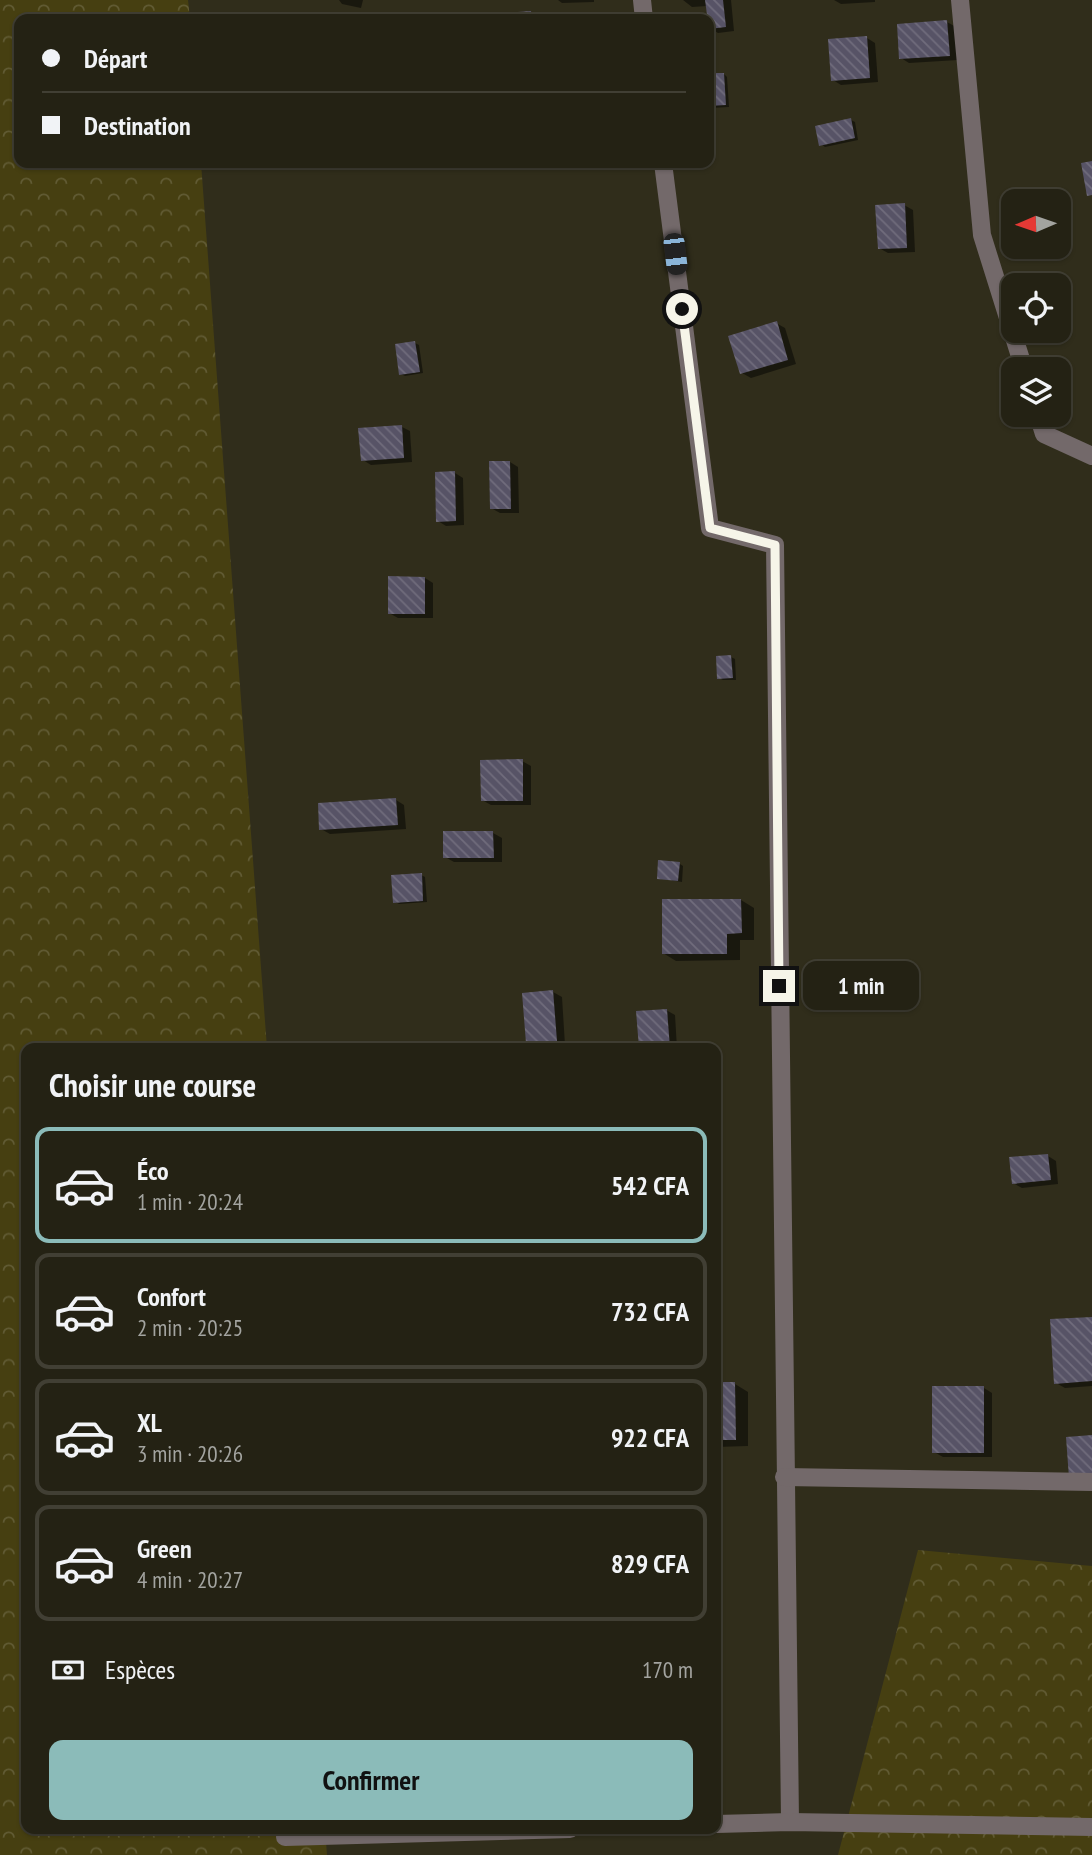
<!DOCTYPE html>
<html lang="fr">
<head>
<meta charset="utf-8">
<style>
  :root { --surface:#242214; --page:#302f22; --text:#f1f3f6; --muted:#a3a4a0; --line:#413f34; --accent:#8bbbb9 }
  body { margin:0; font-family:"PT Sans Narrow",sans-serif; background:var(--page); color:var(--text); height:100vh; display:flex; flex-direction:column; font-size:26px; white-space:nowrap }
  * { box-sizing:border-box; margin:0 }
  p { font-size:23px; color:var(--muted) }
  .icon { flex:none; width:38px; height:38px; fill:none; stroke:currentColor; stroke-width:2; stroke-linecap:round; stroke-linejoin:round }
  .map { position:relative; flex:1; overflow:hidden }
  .sheet { position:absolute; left:21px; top:1043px; width:700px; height:791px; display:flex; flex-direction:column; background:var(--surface); border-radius:14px; box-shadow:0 2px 5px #0004,0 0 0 2px var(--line) }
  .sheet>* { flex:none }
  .banner { position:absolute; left:14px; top:14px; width:700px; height:154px; border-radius:14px; box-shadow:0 2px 5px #0004,0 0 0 2px var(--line); display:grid; align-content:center; height:154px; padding:0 28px; background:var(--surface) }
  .needle { width:46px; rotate:268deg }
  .fabs { position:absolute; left:1001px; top:189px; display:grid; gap:14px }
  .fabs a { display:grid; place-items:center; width:70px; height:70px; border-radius:14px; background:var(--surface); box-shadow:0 2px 5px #0004,0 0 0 2px var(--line); font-size:35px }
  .end { position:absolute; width:32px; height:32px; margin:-16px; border:9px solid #f6f5e9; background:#111; box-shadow:0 0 0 4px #111 }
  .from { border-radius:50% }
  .bubble { position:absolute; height:49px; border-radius:14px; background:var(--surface); box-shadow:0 2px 5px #0004,0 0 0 2px var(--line); font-size:23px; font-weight:600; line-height:49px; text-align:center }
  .car { position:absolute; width:21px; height:42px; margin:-21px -10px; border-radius:9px; box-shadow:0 0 5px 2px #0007; background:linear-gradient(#222 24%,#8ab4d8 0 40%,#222 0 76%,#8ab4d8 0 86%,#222 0) }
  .banner b { display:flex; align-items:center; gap:24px; height:66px; font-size:26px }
  .banner b+b { border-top:2px solid var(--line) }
  .banner i { width:18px; height:18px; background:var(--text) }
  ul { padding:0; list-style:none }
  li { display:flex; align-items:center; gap:21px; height:116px; margin:0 14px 10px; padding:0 14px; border:4px solid var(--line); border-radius:14px }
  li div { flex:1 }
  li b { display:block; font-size:26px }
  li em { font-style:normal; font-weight:600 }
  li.selected { border-color:var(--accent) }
  li>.icon { width:63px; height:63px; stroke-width:1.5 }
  h2 { padding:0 28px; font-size:32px; line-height:84px }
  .pay { display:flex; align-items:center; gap:18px; height:77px; padding:0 28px; font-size:26px }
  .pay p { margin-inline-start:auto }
  .action { display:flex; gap:14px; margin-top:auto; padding:14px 28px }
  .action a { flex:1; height:80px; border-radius:14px; background:var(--accent); color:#111; font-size:28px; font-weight:600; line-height:80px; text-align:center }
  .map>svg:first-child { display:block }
  .forest { fill:url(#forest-crowns) }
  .shadow { fill:#0007 }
  .building { fill:url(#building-back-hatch) }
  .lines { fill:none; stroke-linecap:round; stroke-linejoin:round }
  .minor { stroke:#73696a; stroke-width:18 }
  .route { stroke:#f6f5e9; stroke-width:9 }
</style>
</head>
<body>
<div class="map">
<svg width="1092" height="1855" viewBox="0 0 1092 1855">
  <defs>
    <pattern id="forest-crowns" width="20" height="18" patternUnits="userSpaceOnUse" patternTransform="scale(1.75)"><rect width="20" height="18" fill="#463f11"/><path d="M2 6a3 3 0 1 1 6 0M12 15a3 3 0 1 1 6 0" fill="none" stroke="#615b34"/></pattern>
    <pattern id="building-back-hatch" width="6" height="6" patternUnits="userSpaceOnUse" patternTransform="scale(1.75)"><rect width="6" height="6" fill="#575366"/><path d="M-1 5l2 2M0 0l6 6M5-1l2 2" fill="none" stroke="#706c7c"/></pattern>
  </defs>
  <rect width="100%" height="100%" fill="#302d1b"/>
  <g class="forest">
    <polygon points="0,0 188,0 190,19 19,19 19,163 201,163 267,1048 26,1048 26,1829 325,1829 327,1855 0,1855"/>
    <polygon points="918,1550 1092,1566 1092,1855 838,1855"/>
  </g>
  <g class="shadow">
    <polygon points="339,0 363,0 361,8 342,4"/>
    <polygon points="558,0 594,0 594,2 562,3"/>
    <polygon points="683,0 731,0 734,31 718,33 710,28 707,6 692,7"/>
    <polygon points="834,0 875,0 875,2 841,4"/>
    <polygon points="531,13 539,17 580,15 587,19 477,19 477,17"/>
    <polygon points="947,22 956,27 958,60 909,63 901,58"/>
    <polygon points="867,38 875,43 878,82 841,85 833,80"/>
    <polygon points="709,45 716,49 716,71 709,71"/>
    <polygon points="724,74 727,77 729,107 710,108 709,75"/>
    <polygon points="851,120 855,122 858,140 825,147 821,144"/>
    <polygon points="709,135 714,137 710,159 709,158"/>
    <polygon points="904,205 913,210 915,252 888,253 879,248"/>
    <polygon points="776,323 785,328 796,364 751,378 742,373"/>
    <polygon points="415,343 419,345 423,373 405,376 401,374"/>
    <polygon points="402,427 410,431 412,462 371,465 363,460"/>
    <polygon points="510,462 518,467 519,513 500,513 491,508"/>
    <polygon points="455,473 463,478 464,525 446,526 438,521"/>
    <polygon points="425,578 433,583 433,618 398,618 389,613"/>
    <polygon points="731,657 735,659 736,680 723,680 719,678"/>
    <polygon points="522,761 531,766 531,805 491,805 482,800"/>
    <polygon points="396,800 404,805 406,829 330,834 321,829"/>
    <polygon points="493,833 502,838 502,862 454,862 445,857"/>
    <polygon points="680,864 683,866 682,882 658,878"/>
    <polygon points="421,875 425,877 427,902 399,904 395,902"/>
    <polygon points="741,900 754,908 754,940 740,940 740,960 676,961 663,953"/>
    <polygon points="553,992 562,997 565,1045 536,1047 527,1042"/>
    <polygon points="666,1010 675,1015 677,1048 641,1048 638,1012"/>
    <polygon points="1048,1156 1056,1161 1058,1184 1022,1188 1013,1183"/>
    <polygon points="1092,1319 1092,1386 1065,1388 1056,1383"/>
    <polygon points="716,1384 735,1384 748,1392 748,1446 716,1447"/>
    <polygon points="984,1388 992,1393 992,1457 943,1457 934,1452"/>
  </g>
  <g class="building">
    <polygon points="705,0 723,0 726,27 709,29"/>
    <polygon points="531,11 532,19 475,19 475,15"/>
    <polygon points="580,13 580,19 535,19 534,16"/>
    <polygon points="947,20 950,56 899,59 897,24"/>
    <polygon points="867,36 870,78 831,81 828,39"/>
    <polygon points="709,73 724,73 726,105 709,106"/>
    <polygon points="851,118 855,138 819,146 815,126"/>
    <polygon points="1092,161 1092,195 1087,196 1081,163"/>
    <polygon points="905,203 907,248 878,249 875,205"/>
    <polygon points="777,321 788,360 740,374 728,336"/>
    <polygon points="415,341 420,372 399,375 395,344"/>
    <polygon points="402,425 404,458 361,461 358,428"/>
    <polygon points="489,461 510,461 511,509 490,509"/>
    <polygon points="455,471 456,521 436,522 435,472"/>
    <polygon points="388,576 425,577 425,614 388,614"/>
    <polygon points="731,655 733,678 717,679 716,656"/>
    <polygon points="523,759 523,801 481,801 480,760"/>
    <polygon points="396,798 398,825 319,830 318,803"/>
    <polygon points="443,831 493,831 494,858 443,858"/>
    <polygon points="658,860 680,862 678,881 657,879"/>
    <polygon points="422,873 423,901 393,903 391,875"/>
    <polygon points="662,899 741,899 742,933 727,934 727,954 662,954"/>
    <polygon points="553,990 557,1041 526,1043 522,993"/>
    <polygon points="667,1009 670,1048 639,1048 636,1011"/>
    <polygon points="1048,1154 1051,1180 1012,1184 1009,1157"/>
    <polygon points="1092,1317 1092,1381 1054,1384 1050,1319"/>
    <polygon points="716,1382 735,1382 736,1440 716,1440"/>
    <rect x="932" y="1386" width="52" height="67"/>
    <polygon points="1092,1435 1092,1476 1069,1478 1066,1437"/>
  </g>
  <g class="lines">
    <g class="minor">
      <polyline points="642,0 644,19"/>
      <polyline points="960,0 982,235 1024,369"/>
      <polyline points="663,163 710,528 775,545 790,1822"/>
      <polyline points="1038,415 1044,434 1092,456"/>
      <polyline points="784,1477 1092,1482"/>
      <polyline points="716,1824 790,1822 1092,1827"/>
      <polyline points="285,1837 570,1829"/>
    </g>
  </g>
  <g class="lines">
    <polyline class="route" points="682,309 710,528 775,545 779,986"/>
  </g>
</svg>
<div class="fabs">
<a><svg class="needle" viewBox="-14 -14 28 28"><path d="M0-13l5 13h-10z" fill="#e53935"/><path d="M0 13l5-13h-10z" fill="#a3a4a0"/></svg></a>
<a><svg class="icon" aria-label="locate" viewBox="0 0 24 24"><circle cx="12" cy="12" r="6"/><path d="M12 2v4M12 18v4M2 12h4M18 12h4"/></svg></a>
<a><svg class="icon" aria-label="layers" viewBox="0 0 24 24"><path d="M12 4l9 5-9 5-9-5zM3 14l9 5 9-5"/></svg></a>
</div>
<i class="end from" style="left:682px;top:309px"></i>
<i class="end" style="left:779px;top:986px"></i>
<div class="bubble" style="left:803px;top:961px;width:116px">1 min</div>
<i class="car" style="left:675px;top:254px;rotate:173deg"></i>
<div class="banner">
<b><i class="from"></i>Départ</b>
<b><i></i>Destination</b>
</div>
<section class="sheet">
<h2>Choisir une course</h2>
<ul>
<li class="selected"><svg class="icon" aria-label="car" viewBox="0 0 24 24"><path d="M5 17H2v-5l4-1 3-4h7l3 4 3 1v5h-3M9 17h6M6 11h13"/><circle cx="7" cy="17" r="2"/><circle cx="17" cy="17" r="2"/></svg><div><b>Éco</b><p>1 min · 20:24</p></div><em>542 CFA</em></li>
<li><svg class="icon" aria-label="car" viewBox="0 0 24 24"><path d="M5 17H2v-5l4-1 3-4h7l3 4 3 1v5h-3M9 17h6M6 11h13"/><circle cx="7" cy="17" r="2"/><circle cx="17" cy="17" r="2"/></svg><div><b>Confort</b><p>2 min · 20:25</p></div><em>732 CFA</em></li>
<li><svg class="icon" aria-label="car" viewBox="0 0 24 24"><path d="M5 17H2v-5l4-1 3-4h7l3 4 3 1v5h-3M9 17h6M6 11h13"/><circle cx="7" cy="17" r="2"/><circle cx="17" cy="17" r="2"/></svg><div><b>XL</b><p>3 min · 20:26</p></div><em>922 CFA</em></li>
<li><svg class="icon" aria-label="car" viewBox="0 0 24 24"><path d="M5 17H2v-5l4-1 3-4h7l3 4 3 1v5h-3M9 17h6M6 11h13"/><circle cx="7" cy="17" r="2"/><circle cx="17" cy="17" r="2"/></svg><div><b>Green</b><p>4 min · 20:27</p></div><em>829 CFA</em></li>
</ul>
<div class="pay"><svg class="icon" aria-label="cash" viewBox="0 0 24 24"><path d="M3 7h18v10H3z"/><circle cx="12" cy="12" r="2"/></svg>Espèces<p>170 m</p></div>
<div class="action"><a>Confirmer</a></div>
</section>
</div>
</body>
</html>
